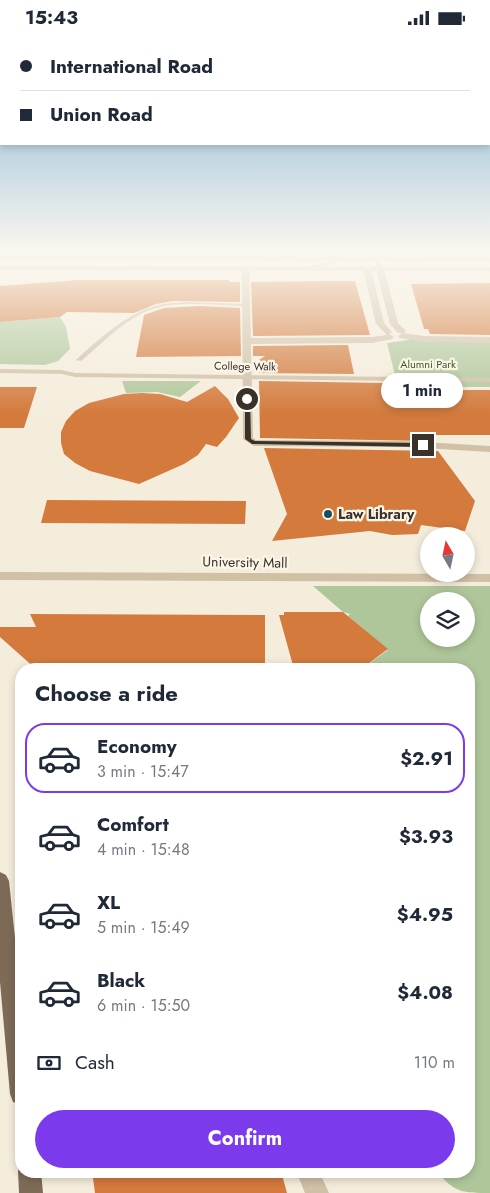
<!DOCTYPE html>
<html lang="en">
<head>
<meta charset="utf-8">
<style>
  :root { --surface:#fff; --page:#f2f2f3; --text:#1f2937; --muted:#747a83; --line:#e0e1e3; --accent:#7c3aed }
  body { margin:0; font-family:Jost,sans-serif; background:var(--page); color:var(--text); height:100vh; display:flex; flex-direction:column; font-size:19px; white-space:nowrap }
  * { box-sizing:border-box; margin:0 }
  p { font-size:16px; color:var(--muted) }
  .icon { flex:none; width:28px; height:28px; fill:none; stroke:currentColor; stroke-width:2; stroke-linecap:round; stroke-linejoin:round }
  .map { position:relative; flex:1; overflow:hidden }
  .panel { position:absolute; left:15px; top:628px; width:460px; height:515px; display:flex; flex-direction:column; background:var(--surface); border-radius:20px; box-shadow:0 2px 8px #0003 }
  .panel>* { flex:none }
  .top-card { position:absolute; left:0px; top:0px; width:490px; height:110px; box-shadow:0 2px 8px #0003; display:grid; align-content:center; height:110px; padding:0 20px; background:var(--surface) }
  .needle { width:32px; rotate:351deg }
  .tools { position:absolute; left:420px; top:492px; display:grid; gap:10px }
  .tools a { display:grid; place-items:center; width:55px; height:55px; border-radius:50%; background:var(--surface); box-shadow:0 2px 8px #0003; font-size:25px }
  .end { position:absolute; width:22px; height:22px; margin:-11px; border:6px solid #3a3128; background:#fff; box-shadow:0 0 0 2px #fff }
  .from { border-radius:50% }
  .bubble { position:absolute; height:35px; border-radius:18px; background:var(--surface); box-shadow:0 2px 8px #0003; font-size:16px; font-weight:700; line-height:35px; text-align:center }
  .top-card b { display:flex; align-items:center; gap:18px; height:48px; font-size:19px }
  .top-card b+b { border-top:1px solid var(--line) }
  .top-card i { width:12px; height:12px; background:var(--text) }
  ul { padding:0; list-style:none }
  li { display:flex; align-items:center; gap:15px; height:70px; margin:0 10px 8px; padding:0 10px; border:2px solid transparent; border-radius:20px }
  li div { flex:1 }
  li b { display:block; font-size:19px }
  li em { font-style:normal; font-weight:700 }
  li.on { border-color:var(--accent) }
  li>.icon { width:45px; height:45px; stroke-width:1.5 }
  h2 { padding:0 20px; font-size:22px; line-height:60px }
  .pay { display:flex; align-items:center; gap:12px; height:55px; padding:0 20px; font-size:19px }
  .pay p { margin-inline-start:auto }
  .button { display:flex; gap:10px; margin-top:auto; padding:10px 20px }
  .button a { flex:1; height:58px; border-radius:30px; background:var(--accent); color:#fff; font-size:20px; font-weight:700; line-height:58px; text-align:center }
  .status { display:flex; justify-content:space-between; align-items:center; height:35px; padding:0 25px; background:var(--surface); direction:ltr }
  .status svg { height:14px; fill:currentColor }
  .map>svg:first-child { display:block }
  .green { fill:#afc69a; fill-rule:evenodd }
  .building { fill:#d37a3c }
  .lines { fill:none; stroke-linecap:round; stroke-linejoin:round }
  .service { fill:#cfc0a6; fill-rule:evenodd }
  .pedestrian { fill:#cfc0a6; fill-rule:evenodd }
  .minor { fill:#cfc0a6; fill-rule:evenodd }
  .tertiary { fill:#cfc0a6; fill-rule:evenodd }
  .primary { fill:#7e6b57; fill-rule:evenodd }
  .route { fill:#3a3128 }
  .poi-dot { fill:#184f60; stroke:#fcf6e9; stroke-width:2 }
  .labels { text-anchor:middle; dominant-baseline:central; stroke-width:4.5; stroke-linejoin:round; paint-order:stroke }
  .far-park-label { font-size:11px; fill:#405b29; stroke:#fcf6e9 }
  .far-street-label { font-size:11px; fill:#3a3128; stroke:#fcf6e9 }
  .poi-label { font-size:14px; font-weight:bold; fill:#3a3128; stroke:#fcf6e9; text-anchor:start }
  .street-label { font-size:14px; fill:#3a3128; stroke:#fcf6e9 }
</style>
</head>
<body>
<div class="status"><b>15:43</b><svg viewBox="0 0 49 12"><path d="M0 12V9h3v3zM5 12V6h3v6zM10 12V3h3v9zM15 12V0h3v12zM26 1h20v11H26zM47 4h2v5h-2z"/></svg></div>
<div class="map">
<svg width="490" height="1158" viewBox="0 0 490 1158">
  <rect width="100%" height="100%" fill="#f5eddc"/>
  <g class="green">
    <polygon points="0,218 490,218 490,226 0,225"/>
    <polygon points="60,282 66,292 70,314 58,326 45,330 0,329 0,287"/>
    <polygon points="415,304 490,307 490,352 398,352 387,308"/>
    <polygon points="122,346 201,346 180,362 157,357 126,358"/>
    <path d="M 313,551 L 490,551 L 490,1158 C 463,1158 454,1158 437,1136 L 469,1136 L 469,634 L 361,634 L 388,615 L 348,581 L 350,579 L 343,577 ZM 429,566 L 466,566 L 466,604 L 429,604 Z"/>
  </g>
  <g class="building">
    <polygon points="79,245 229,245 229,247 240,247 240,267 173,266 156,269 134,278 67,277 60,282 0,287 0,251"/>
    <polygon points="327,246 355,246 370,300 253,301 251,247"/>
    <polygon points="490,248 490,300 430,299 428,294 424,294 411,249"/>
    <polygon points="199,271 240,273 241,321 136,322 144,280 164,273"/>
    <polygon points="348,310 354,339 259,338 259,325 265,321 253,321 253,311"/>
    <polygon points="259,346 387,348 389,355 490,355 490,400 426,400 430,406 260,403"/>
    <polygon points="215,351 228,364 239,383 226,402 217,412 206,409 198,420 184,429 139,449 90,436 75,428 64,419 61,408 61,397 66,386 75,376 89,368 124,359 142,358 160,359 187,367"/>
    <polygon points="0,352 37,352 24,393 0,393"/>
    <polygon points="264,413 438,416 475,466 465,496 421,490 418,499 392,500 370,496 272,506 287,479"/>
    <polygon points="47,465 246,466 245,489 41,488"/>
    <polygon points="284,577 343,577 388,614 361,634 294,634 279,580 284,580"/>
    <polygon points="30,579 265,580 265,634 36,634 0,602 0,592 36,592"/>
    <polygon points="92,1136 281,1136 287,1158 95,1158"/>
  </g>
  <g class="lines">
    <g class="service">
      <path d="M 340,218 L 344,218 C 337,233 321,232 306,234 L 304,233 C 316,228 333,232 340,218 Z"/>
      <polygon points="368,218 372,218 379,225 382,235 378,235 375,225"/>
      <path d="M 186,267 L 246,269 L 248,270 L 246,271 C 217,271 181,265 153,274 C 125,283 103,308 81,326 L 76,325 C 95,307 127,279 152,272 C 163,268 175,268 186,267 Z"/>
    </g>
    <g class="pedestrian">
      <polygon points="0,334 62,335 75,338 490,343 490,347 75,342 62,339 0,338"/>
      <polygon points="0,537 490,539 490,547 0,545"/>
    </g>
    <g class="minor">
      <polygon points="242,232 249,234 251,303 372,302 387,300 376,289 363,234 367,232 371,234 384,288 392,297 389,299 394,302 392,304 372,308 251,309 253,403 256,405 407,406 490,411 490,417 407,412 254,411 243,404"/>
      <polygon points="377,232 384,234 398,288 406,296 404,298 398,298 390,289 376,234"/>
      <polygon points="403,298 424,301 490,302 490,308 424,307 400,303 398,301"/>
      <polygon points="296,1136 319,1136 329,1158 305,1158"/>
    </g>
    <polygon class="tertiary" points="0,231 490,232 490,236 0,235"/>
    <g class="primary">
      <polygon points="0,837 6,840 9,846 21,960 21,1070 13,1067 10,1059 0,947"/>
      <polygon points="21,1128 21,1136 41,1136 43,1158 19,1158 18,1136"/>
    </g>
  </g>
  <linearGradient id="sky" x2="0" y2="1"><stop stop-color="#7bafd4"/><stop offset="0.57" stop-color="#faf7ef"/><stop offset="1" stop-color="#faf7ef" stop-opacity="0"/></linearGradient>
  <rect width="490" height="380" fill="url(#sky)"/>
  <polygon class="route" points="245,362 250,364 251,404 255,406 423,408 427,410 423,412 252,409 245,404"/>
  <circle class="poi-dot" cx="328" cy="479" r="5"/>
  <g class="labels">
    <g class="far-park-label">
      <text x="428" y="329">Alumni Park</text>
    </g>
    <g class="far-street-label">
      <text transform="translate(245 331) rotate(1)">College Walk</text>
    </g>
    <g class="poi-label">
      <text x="338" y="479">Law Library</text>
    </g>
    <g class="street-label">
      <text transform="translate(245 527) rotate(1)">University Mall</text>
    </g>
  </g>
</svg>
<div class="tools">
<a><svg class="needle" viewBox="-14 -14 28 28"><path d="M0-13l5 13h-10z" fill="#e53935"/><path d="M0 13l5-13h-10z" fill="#747a83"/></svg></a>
<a><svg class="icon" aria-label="layers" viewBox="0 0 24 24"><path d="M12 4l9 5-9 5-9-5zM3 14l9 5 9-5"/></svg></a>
</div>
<i class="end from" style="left:247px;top:364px"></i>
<i class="end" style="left:423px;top:410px"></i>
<div class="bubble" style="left:381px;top:338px;width:82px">1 min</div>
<div class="top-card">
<b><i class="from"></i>International Road</b>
<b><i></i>Union Road</b>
</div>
<section class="panel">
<h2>Choose a ride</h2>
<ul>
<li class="on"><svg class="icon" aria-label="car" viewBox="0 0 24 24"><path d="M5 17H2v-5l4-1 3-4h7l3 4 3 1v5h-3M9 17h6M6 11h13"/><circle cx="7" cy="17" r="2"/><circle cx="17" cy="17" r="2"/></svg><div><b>Economy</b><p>3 min · 15:47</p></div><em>$2.91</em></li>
<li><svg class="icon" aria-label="car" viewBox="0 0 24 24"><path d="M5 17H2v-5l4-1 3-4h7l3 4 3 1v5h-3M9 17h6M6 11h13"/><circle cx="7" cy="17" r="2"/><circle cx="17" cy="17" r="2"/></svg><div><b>Comfort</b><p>4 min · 15:48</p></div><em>$3.93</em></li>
<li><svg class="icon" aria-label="car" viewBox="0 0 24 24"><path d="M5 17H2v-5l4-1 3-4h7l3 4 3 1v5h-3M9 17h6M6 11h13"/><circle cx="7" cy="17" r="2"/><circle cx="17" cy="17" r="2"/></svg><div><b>XL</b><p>5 min · 15:49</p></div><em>$4.95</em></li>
<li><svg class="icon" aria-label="car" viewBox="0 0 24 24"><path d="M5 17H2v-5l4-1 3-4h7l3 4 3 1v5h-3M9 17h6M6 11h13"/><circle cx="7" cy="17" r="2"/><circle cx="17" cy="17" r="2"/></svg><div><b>Black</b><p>6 min · 15:50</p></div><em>$4.08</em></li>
</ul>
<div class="pay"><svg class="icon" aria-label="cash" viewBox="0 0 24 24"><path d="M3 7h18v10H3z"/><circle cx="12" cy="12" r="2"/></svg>Cash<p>110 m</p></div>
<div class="button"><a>Confirm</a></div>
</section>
</div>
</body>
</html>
